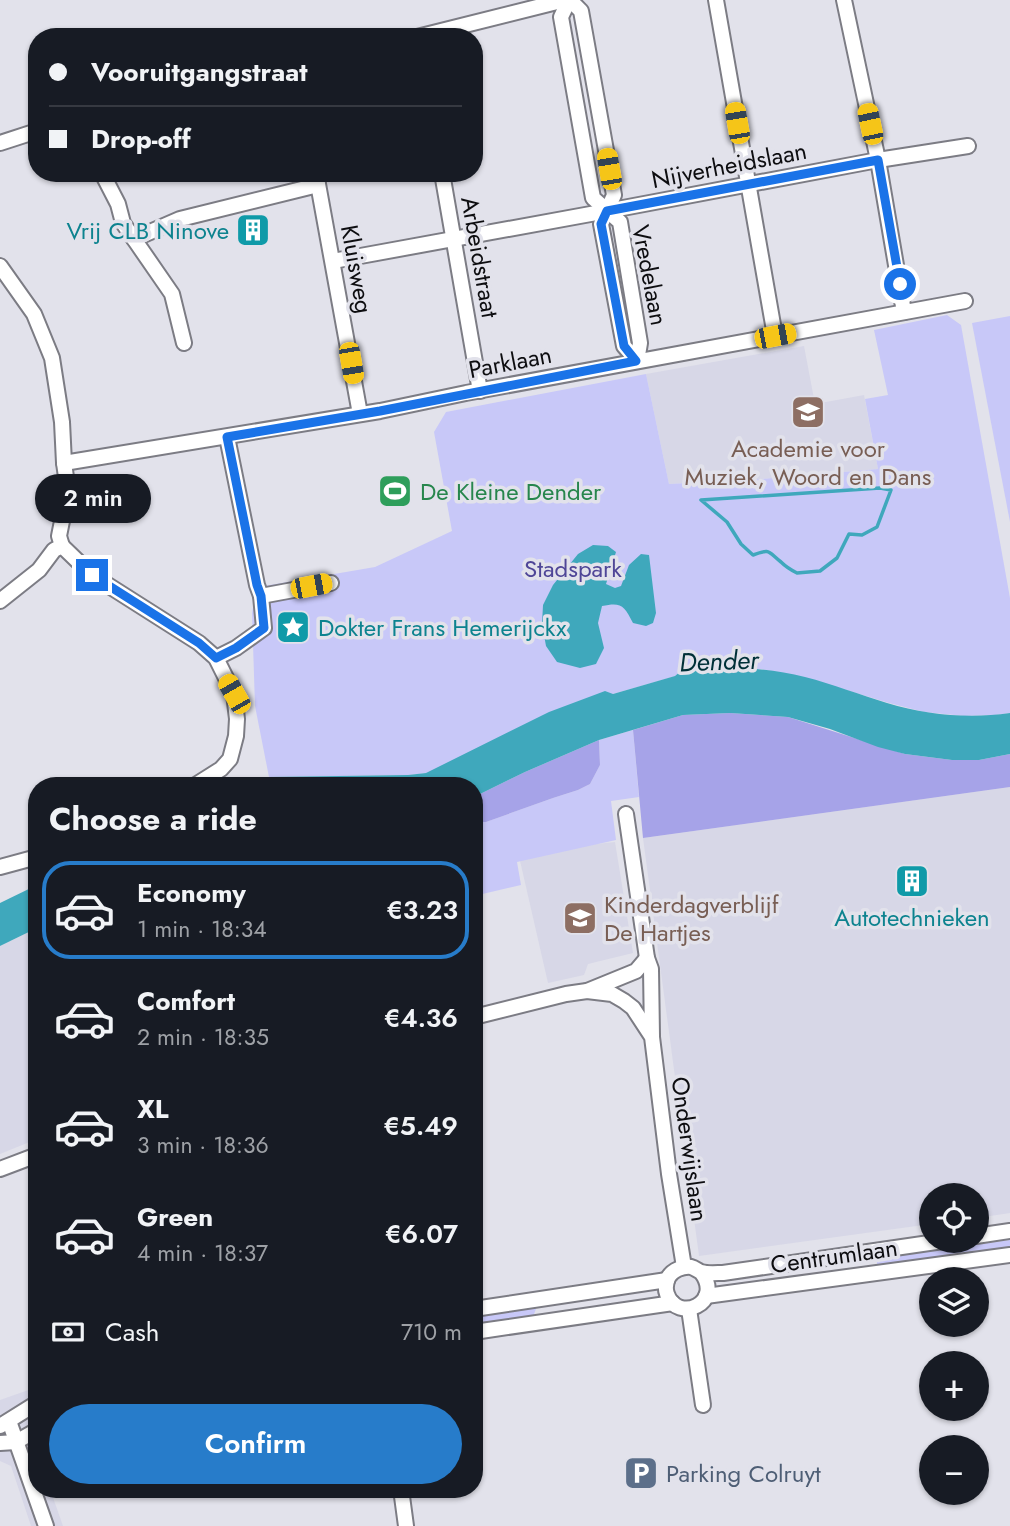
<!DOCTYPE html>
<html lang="en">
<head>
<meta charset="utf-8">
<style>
  :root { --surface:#171b24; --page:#242831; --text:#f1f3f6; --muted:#9ea1a6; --line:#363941; --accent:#277cca }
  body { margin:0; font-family:Jost,sans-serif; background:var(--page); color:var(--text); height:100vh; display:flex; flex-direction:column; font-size:26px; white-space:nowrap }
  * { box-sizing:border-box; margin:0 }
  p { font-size:23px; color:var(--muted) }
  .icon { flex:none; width:38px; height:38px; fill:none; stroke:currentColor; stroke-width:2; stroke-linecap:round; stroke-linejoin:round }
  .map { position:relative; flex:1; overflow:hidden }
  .details { position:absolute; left:28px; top:777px; width:455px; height:721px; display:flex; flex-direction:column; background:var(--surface); border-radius:28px; box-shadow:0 2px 5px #0004 }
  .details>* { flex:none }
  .banner { position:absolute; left:28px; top:28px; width:455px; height:154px; border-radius:28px; box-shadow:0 2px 5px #0004; display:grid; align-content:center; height:154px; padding:0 21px; background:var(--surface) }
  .buttons { position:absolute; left:919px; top:1183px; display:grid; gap:14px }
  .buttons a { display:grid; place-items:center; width:70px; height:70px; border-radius:50%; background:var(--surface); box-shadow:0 2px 5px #0004; font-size:35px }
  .end { position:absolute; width:32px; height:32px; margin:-16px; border:9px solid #1a73e8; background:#fff; box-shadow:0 0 0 4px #fff }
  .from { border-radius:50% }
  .bubble { position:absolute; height:49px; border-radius:24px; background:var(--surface); box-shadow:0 2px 5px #0004; font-size:23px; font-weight:600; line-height:49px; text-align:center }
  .car { position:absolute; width:21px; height:42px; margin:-21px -10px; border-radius:9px; box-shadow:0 0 5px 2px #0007; background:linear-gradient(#f5c518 24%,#345 0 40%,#f5c518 0 76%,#345 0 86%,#f5c518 0) }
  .banner b { display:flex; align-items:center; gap:24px; height:66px; font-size:26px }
  .banner b+b { border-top:2px solid var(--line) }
  .banner i { width:18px; height:18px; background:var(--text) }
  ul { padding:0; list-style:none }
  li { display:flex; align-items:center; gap:21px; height:98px; margin:0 14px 10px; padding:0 7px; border:4px solid transparent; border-radius:28px }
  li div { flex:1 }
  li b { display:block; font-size:26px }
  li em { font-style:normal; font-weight:600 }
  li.selected { border-color:var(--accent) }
  li>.icon { width:63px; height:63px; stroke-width:1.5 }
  h2 { padding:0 21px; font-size:32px; line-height:84px }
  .pay { display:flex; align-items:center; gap:18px; height:77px; padding:0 21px; font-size:26px }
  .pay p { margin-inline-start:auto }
  .action { display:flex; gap:14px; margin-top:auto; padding:14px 21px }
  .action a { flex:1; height:80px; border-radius:42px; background:var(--accent); color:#fff; font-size:28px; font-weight:600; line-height:80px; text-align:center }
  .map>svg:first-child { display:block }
  .built { fill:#d7d7e7 }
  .green { fill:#c8c8f8 }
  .forest { fill:#a6a3e8 }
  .water { fill:#3fa8bc }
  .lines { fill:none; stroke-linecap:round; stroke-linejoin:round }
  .stream { stroke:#3fa8bc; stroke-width:3.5 }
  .minor-casing { stroke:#7c7c84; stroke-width:18 }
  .minor { stroke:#fff; stroke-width:14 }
  .route { stroke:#1a73e8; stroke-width:9 }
  .labels { text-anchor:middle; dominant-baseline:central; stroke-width:7; stroke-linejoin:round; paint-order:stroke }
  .street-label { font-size:24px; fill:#0d0d10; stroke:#e2e2eb }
  .culture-label { font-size:24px; fill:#0d838f; stroke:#e2e2eb; text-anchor:end }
  .education-label { font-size:24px; fill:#785e54; stroke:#e2e2eb }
  .leisure-label { font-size:24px; fill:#27864d; stroke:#e2e2eb; text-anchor:start }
  .park-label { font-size:24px; fill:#4f4697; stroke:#e2e2eb }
  .service-label { font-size:24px; fill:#4e5e75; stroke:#e2e2eb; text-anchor:start }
  .water-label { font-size:26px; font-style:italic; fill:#003038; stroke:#e2e2eb }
</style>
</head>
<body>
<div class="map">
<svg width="1010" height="1526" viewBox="0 0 1010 1526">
  <rect width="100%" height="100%" fill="#e2e2eb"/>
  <g class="built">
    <polygon points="804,346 815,404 864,395 878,469 762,479 669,484 646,374"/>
    <polygon points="1010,787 1010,1213 977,1218 976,1195 931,1195 931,1224 699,1256 643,838"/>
    <polygon points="615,842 633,953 588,964 584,975 548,983 518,852"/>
    <polygon points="37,928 37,1139 0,1154 0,946"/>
    <polygon points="37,1387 37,1489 50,1489 63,1526 31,1526 11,1466 0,1461 0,1400"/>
  </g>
  <g class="green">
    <polygon points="947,315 961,325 1010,598 1010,713 995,715 964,716 924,712 889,703 803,677 761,669 676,676 613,694 427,773 408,775 269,777 255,706 252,613 254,602 252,588 375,567 452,531 434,432 446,412 646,374 669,484 762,479 878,469 865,399 888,395 874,330"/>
    <polygon points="1010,316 1010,522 972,323"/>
    <polygon points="633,730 639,797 611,801 616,840 517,862 521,885 474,896 474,822 486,822 553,798 578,790 590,784 600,765 599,740"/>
    <polygon points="1010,1240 1010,1249 877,1267 877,1258"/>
    <polygon points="537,1306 533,1317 474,1325 474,1315"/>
  </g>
  <g class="forest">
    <polygon points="730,713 788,717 905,754 952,760 979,760 1010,754 1010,787 643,838 633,730 683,715"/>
    <polygon points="599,740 600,765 590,784 578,790 553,798 486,822 474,822 474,797 525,772"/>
  </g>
  <g class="water">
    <path d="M 593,545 L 608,546 L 616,552 L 606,584 L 615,588 L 621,586 L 629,565 L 641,554 L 649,555 L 656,613 L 653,623 L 646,626 L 633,623 C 624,605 621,602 602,606 L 598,623 L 604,648 L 596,664 L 580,668 L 557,662 L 546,646 L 542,624 L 543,605 L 553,585 L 578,554 Z"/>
    <path d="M 719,666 C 748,668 777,670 805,677 C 833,684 860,695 887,703 C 927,715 969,719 1010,713 L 1010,754 L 979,760 L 952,760 L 905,754 L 878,747 L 830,729 L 788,717 L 730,713 L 683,715 L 599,740 L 525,772 L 474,797 L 474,786 L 243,786 L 269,777 L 408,775 L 426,773 L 549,712 L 605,691 L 613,694 L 675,676 L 681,671 Z"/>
    <polygon points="37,885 37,928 0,946 0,903"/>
  </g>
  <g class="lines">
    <path class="stream" d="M 880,488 L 891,490 L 877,527 L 862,535 L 849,534 L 837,558 L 820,571 L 797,573 C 791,570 785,566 781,562 C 768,552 771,548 753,555 L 741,544 L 727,522 L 701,500 Z"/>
    <g class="minor-casing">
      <g id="minor">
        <polyline points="569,0 561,17 593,198 620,222 640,343 637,361"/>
        <polyline points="570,0 581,11 614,195 601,224 624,346 637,361"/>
        <polyline points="716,0 775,336"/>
        <polyline points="844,0 878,160 904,312"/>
        <polyline points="417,37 565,0"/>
        <polyline points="0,143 37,131"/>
        <polyline points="102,173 118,204 123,223 134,239"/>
        <polyline points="316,173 360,414"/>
        <polyline points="442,173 480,391"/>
        <polyline points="333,261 607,211 878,160 968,146"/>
        <polyline points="0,266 34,314 52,358 62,422 64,463 68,491 59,536 62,546"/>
        <polyline points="184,343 172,294 134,239 180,219 318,185"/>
        <polyline points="64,463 380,411 466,393 965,301"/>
        <polyline points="62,546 92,575 199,643 216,658 234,694 237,719 236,736 230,759 221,769 194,786"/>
        <polyline points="261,596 331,583"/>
        <polyline points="0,601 39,570 54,550 62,546"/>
        <polyline points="216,658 236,648 264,628 261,596 257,585 227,437"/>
        <polyline points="626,814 647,958 651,969 652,1036"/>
        <polyline points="0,867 37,857"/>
        <polyline points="587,991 612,994 624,1001 633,1008 652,1037 669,1174 684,1267"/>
        <polyline points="474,1017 566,994 587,991 636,971 647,958"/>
        <polyline points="0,1169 37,1155"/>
        <polyline points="976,1236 1010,1231"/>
        <path d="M 701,1272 C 725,1303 677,1324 667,1294 C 665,1289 666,1283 668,1278 C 672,1270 683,1266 691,1267 C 695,1268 698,1271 701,1272 C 707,1274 717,1273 723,1273 L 943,1241"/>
        <polyline points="706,1296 1010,1255"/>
        <polyline points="474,1309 667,1280"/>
        <polyline points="689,1309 703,1405"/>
        <polyline points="474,1332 673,1303"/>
        <polyline points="9,1421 46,1526"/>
        <polyline points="0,1426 37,1403"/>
        <polyline points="0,1443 16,1442 37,1430"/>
        <polyline points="401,1489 406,1526"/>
      </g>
    </g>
    <use href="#minor" class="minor"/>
  </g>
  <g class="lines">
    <polyline class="route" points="92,575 199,643 216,658 236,648 264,628 261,596 257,585 227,437 380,411 636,361 624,346 601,224 607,211 878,160 900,284"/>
  </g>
  <defs>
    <g id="building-square" transform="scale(1.75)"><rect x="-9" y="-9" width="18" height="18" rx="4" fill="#0f9aa8" stroke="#e2e2eb"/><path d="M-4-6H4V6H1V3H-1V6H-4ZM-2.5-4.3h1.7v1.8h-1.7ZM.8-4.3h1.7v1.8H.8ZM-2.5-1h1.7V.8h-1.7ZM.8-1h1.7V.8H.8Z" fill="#fff"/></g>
    <g id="school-square" transform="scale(1.75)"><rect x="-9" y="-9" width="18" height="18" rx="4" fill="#8d6e63" stroke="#e2e2eb"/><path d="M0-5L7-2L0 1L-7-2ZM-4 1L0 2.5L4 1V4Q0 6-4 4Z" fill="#fff"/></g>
    <g id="stadium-square" transform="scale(1.75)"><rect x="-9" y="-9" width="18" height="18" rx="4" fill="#2e9e5b" stroke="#e2e2eb"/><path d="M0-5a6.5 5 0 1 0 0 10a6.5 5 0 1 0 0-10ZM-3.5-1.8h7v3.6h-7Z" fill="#fff"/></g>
    <g id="sight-square" transform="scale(1.75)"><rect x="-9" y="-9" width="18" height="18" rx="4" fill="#0f9aa8" stroke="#e2e2eb"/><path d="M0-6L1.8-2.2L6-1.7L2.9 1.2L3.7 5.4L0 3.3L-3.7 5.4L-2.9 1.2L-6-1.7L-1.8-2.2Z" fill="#fff"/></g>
    <g id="parking-square" transform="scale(1.75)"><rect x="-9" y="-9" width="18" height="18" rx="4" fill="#5c6f8a" stroke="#e2e2eb"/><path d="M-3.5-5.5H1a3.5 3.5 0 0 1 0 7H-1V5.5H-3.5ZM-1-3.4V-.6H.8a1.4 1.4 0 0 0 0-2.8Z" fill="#fff"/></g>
  </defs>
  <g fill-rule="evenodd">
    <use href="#building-square" x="253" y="230"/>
    <use href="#school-square" x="808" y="412"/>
    <use href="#stadium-square" x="395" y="491"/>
    <use href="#sight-square" x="293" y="627"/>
    <use href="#building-square" x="912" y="881"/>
    <use href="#school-square" x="580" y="918"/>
    <use href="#parking-square" x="641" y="1473"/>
  </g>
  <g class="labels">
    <g class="street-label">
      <text transform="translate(729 165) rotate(-11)">Nijverheidslaan</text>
      <text transform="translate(480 257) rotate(80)">Arbeidstraat</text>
      <text transform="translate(357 269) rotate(80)">Kluisweg</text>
      <text transform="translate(650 275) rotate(79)">Vredelaan</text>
      <text transform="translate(510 362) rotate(-11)">Parklaan</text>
      <text transform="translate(690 1149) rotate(82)">Onderwijslaan</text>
      <text transform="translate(834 1256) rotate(-8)">Centrumlaan</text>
    </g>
    <g class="culture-label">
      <text x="229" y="230">Vrij CLB Ninove</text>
      <text x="318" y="627" text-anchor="start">Dokter Frans Hemerijckx</text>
      <text x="912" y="917" text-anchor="middle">Autotechnieken</text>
    </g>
    <g class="education-label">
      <text x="808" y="448">Academie voor<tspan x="808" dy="28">Muziek, Woord en Dans</tspan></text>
      <text x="604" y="904" text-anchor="start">Kinderdagverblijf<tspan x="604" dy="28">De Hartjes</tspan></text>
    </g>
    <g class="leisure-label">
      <text x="420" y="491">De Kleine Dender</text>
    </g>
    <g class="park-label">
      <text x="573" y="568">Stadspark</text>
    </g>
    <g class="service-label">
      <text x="666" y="1473">Parking Colruyt</text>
    </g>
    <g class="water-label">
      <text transform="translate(719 661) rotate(-2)">Dender</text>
    </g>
  </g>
</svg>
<div class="buttons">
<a><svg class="icon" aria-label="locate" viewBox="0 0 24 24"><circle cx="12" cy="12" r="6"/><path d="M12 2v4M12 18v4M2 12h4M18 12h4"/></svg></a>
<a><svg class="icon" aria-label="layers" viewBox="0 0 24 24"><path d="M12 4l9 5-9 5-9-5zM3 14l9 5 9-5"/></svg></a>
<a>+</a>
<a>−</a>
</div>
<i class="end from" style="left:900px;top:284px"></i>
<i class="end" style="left:92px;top:575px"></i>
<div class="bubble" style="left:35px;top:474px;width:116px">2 min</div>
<i class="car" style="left:737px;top:123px;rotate:350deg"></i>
<i class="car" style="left:870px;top:124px;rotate:348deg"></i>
<i class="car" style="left:609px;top:169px;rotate:350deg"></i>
<i class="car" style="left:775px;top:336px;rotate:79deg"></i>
<i class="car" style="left:351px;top:363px;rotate:170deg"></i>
<i class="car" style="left:311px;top:586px;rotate:79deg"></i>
<i class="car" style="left:234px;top:694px;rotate:330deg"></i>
<div class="banner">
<b><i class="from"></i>Vooruitgangstraat</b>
<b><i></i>Drop-off</b>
</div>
<section class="details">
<h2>Choose a ride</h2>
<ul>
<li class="selected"><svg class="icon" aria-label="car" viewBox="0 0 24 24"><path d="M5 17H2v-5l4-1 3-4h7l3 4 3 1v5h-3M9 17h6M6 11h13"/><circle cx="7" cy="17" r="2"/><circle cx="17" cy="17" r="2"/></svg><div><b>Economy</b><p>1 min · 18:34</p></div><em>€3.23</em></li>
<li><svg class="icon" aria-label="car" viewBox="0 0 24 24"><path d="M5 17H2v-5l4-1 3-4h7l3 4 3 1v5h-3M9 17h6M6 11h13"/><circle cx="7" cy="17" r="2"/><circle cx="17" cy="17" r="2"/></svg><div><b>Comfort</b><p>2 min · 18:35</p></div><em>€4.36</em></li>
<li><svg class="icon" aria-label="car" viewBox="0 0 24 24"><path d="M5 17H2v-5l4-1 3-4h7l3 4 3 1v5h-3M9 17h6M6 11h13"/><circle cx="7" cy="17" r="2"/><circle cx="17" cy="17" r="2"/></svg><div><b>XL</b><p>3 min · 18:36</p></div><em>€5.49</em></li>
<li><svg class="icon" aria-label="car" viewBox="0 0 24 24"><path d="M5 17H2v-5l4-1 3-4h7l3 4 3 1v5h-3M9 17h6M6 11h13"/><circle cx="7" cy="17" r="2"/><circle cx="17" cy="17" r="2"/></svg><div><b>Green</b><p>4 min · 18:37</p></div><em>€6.07</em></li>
</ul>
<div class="pay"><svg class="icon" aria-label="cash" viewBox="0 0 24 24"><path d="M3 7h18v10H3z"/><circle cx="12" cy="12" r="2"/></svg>Cash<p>710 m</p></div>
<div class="action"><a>Confirm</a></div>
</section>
</div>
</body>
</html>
